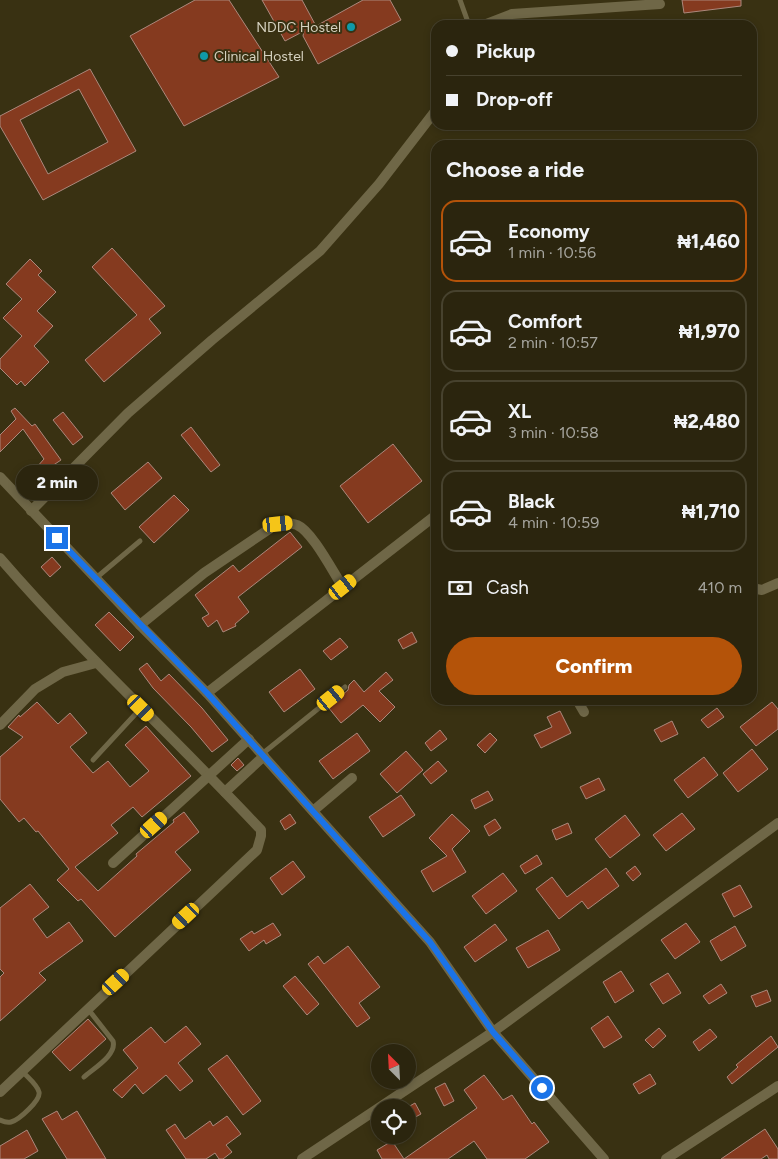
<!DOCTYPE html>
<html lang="en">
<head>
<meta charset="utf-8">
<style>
  :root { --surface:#2b250e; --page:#37311c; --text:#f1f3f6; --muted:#a6a59e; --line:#47422e; --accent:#b45309 }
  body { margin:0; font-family:Figtree,sans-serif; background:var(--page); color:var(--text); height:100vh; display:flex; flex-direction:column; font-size:19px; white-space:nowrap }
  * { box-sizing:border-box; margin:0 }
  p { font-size:16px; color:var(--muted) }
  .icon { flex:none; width:28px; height:28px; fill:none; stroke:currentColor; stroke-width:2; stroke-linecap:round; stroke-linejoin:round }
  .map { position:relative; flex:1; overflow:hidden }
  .side { position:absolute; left:431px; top:140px; width:326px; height:565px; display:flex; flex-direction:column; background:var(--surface); border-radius:15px; box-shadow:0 2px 8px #0003,0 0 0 1px var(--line) }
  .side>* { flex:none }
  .hud { position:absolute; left:431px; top:20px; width:326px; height:110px; border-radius:15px; box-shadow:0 2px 8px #0003,0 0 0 1px var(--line); display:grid; align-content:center; height:110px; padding:0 15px; background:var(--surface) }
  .needle { width:32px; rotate:336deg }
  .controls { position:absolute; left:371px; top:1044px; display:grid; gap:10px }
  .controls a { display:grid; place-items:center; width:45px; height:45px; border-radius:50%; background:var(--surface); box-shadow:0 2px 8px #0003,0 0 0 1px var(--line); font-size:25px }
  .end { position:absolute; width:22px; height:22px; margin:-11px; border:6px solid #1a73e8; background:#fff; box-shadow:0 0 0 2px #fff }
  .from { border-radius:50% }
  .bubble { position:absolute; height:35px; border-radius:18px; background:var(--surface); box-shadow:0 2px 8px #0003,0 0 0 1px var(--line); font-size:16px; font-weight:800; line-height:35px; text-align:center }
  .car { position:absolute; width:15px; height:30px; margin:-15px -8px; border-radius:6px; box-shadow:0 0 4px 1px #0007; background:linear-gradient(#f5c518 24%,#345 0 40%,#f5c518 0 76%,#345 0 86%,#f5c518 0) }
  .hud b { display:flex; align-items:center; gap:18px; height:48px; font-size:19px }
  .hud b+b { border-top:1px solid var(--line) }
  .hud i { width:12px; height:12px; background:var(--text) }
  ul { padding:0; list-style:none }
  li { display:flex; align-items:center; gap:15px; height:82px; margin:0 10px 8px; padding:0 5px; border:2px solid var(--line); border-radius:15px }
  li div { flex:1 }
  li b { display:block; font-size:19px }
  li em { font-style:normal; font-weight:800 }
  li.current { border-color:var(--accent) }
  li>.icon { width:45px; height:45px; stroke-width:1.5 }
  h2 { padding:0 15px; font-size:22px; line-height:60px }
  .pay { display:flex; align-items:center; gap:12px; height:55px; padding:0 15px; font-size:19px }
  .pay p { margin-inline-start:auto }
  .button { display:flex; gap:10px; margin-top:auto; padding:10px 15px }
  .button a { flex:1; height:58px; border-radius:30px; background:var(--accent); color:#fff; font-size:20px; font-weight:800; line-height:58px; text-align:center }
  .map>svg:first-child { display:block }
  .building { fill:#853a1f; stroke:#ac887c; fill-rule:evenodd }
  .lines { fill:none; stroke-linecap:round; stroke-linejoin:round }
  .service { stroke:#6f6747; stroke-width:5 }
  .minor { stroke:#6f6747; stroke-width:10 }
  .route { stroke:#1a73e8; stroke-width:6 }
  .culture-dot { fill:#0f9aa8; stroke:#393112; stroke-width:2 }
  .labels { text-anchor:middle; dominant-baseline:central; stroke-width:4; stroke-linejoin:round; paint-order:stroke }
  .poi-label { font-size:14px; fill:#d6d2c0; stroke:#393112; text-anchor:end }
</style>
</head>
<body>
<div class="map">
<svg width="778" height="1159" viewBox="0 0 778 1159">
  <rect width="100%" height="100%" fill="#393112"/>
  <g class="building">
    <polygon points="195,0 229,0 279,77 184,126 130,36"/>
    <polygon points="262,0 302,0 316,26 363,0 390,0 401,20 318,64 303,36 304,31 285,41"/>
    <polygon points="682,0 741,0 741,6 684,13"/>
    <path d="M 90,69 L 136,151 L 43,200 L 0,126 L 0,116 ZM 79,89 L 108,142 L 48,174 L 20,120 Z"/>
    <polygon points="112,248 165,306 149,319 161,333 104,382 85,360 137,315 92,267"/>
    <polygon points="30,259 42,271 38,275 56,292 37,311 53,326 34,346 49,362 25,386 21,381 17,385 0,368 0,359 22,336 3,318 22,299 6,284"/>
    <polygon points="15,408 32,426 35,424 61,460 46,470 52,476 42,485 36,478 31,481 28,477 44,459 23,429 0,452 0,435 16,419 11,411"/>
    <polygon points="63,412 83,437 73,445 53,420"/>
    <polygon points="191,427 220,465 211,472 181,435"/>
    <polygon points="393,444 422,481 368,523 340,486"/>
    <polygon points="148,462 162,478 125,510 111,493"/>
    <polygon points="174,495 189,510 154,543 139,527"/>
    <polygon points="290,532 302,547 238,597 249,612 235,624 236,626 223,632 217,620 208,627 202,618 209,614 195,595 233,565 239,572"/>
    <polygon points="52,557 61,567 50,577 41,567"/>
    <polygon points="109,612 134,637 120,651 95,625"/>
    <polygon points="412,632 417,642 403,649 398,640"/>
    <polygon points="340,638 348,647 331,660 323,651"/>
    <polygon points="147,663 161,681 169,674 202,708 228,740 212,752 191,727 153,688 139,669"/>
    <polygon points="300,669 315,689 284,712 269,692"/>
    <polygon points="386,672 393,680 379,691 395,707 380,722 363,705 341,723 328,707 348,690 349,685 354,680 364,692"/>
    <polygon points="37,702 58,724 70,713 87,733 70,747 93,773 108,761 130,787 149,771 125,745 146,726 191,776 142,817 133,807 111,825 118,833 75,867 98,891 137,856 136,854 174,822 173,820 184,812 199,832 175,852 191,870 115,937 81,899 78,901 57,880 69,869 38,831 36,832 24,818 19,822 0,799 0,757 23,737 8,727 19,715 20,717"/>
    <polygon points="772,702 778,709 778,729 756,746 740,727"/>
    <polygon points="717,708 724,717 708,728 701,720"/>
    <polygon points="560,711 571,733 541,748 534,735 552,727 547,717"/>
    <polygon points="672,721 678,734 661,742 654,730"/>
    <polygon points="440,730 447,739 431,751 425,743"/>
    <polygon points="357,733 370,751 333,779 319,761"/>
    <polygon points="490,733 497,740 485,753 477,745"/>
    <polygon points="752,749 768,769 738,792 723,773"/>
    <polygon points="406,751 423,770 397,793 380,774"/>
    <polygon points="704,757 718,775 688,798 674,780"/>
    <polygon points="238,758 244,765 237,771 231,765"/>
    <polygon points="438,761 447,771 431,784 423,774"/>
    <polygon points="599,778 605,790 586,799 580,787"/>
    <polygon points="488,791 493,800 475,809 471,800"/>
    <polygon points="401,795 415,815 383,837 369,817"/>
    <polygon points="682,813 695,829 666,851 653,835"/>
    <polygon points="290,814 296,823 285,830 280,821"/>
    <polygon points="452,814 470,831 452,849 466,872 433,892 421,871 447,856 429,838"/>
    <polygon points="625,815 640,835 610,858 595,839"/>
    <polygon points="495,819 501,828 489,836 484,826"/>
    <polygon points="568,823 572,833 556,840 552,830"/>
    <polygon points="537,855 542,864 525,874 520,866"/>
    <polygon points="293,861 305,877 282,895 270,878"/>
    <polygon points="635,866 641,874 633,881 626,873"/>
    <polygon points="606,868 619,886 588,909 582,901 559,919 536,889 552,877 567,897"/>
    <polygon points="503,873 517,891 486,914 472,896"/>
    <polygon points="30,884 49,907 33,919 47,938 69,922 83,941 39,973 46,980 0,1021 0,977 4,973 0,969 0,908"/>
    <polygon points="740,885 752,907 734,917 722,894"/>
    <polygon points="273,923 281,935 266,944 264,940 249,951 240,939 252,931 254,934"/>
    <polygon points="686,923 700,942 675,959 661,940"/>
    <polygon points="495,924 507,940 475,962 464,947"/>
    <polygon points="735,926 746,946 721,961 710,941"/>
    <polygon points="548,930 560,950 528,968 516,948"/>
    <polygon points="348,946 380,987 359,1003 370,1018 357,1027 308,964 318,956 324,964"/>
    <polygon points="621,971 634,991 615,1003 603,982"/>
    <polygon points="668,973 681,993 663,1004 650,984"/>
    <polygon points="295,976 319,1004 307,1015 283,986"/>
    <polygon points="721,984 727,993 709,1004 703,996"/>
    <polygon points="767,990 771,1001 756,1007 751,996"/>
    <polygon points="608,1016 622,1037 604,1048 591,1028"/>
    <polygon points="88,1019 106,1039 70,1071 52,1052"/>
    <polygon points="186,1026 201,1044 178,1063 193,1081 180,1091 166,1075 143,1094 135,1084 122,1098 113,1090 138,1068 123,1050 151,1027 165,1043"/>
    <polygon points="659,1028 666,1036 653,1048 645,1040"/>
    <polygon points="710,1029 717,1037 699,1051 693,1042"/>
    <polygon points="771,1036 778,1047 732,1084 727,1077 738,1067 736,1065"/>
    <polygon points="227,1055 261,1101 243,1115 208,1069"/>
    <polygon points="650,1074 656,1084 639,1094 633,1084"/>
    <polygon points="484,1075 503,1100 512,1095 532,1124 534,1122 549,1142 525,1159 487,1159 474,1141 448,1159 382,1159 377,1150 392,1141 404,1159 477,1108 464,1090"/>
    <polygon points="445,1083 454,1101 444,1106 435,1088"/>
    <polygon points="415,1103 421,1114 408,1121 408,1107"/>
    <polygon points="57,1111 62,1120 77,1111 106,1159 67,1159 42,1119"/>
    <polygon points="227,1116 241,1134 226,1145 232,1152 223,1159 219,1159 215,1153 206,1159 186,1159 166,1130 175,1124 185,1139 210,1121 213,1126"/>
    <polygon points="765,1129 778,1149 778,1159 769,1159 767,1155 761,1159 721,1159"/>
    <polygon points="27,1130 38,1151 24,1159 0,1159 0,1146"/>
  </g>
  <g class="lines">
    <g class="service">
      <polyline points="460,0 469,25"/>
      <polyline points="96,578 140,541"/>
      <polyline points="262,754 345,687"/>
      <polyline points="93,760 141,708"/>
      <path d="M 84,1077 C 94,1068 117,1055 113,1041 L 88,1009"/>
      <path d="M 0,1120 C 4,1122 7,1123 11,1122 C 19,1120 41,1100 39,1092 C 37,1084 27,1077 22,1071"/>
    </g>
    <g class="minor">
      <polyline points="484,25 512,14 660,4"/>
      <polyline points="0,477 140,625 207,693 430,942 493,1032 604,1159"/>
      <polyline points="31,511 128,413 212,340 320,251 379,184 436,110"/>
      <path d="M 0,558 C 82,653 175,738 261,830 L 261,836 L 257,850 L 0,1092"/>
      <polyline points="752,588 762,590 778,583"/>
      <path d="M 140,625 L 204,573 L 278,523 C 285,523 290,522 297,525 C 312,531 333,572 343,587"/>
      <polyline points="207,693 436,515"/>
      <polyline points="577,700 584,712"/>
      <polyline points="0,725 35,689 63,672 96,663"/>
      <polyline points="225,792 264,756"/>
      <polyline points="313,811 352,778"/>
      <polyline points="113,863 249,739"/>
      <polyline points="302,1159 493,1032 778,823"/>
      <polyline points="666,1159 778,1086"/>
    </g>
  </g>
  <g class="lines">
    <polyline class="route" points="57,538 207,693 430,942 493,1032 542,1088"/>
  </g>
  <g class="culture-dot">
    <circle cx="351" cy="27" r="5"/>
    <circle cx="204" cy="56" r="5"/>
  </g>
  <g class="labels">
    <g class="poi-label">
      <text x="341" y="27">NDDC Hostel</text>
      <text x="214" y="56" text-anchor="start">Clinical Hostel</text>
    </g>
  </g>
</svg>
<div class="controls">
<a><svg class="needle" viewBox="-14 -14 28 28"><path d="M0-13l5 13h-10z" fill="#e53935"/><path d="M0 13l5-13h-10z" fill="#a6a59e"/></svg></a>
<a><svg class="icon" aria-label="locate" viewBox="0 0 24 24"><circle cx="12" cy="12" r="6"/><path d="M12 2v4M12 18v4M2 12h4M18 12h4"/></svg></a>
</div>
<i class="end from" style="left:542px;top:1088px"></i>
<i class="end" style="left:57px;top:538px"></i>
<div class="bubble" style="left:16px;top:465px;width:82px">2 min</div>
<i class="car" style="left:278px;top:524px;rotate:84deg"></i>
<i class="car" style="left:343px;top:587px;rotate:52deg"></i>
<i class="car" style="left:331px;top:698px;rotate:51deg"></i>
<i class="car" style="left:141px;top:708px;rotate:135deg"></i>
<i class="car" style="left:154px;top:825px;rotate:48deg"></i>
<i class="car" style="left:186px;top:916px;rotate:227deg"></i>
<i class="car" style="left:116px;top:982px;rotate:47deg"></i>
<div class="hud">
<b><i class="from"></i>Pickup</b>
<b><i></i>Drop-off</b>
</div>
<section class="side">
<h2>Choose a ride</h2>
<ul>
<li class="current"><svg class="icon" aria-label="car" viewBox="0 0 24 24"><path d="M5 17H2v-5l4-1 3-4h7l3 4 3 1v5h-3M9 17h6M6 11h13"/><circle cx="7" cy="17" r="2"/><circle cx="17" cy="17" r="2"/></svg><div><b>Economy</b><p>1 min · 10:56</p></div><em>₦1,460</em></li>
<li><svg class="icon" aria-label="car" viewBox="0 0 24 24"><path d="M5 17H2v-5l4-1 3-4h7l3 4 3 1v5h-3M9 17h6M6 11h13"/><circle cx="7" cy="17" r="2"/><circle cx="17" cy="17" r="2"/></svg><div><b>Comfort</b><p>2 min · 10:57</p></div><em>₦1,970</em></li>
<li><svg class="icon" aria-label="car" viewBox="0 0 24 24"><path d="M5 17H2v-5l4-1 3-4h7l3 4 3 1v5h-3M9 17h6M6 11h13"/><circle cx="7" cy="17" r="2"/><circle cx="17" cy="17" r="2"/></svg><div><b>XL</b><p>3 min · 10:58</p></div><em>₦2,480</em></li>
<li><svg class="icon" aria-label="car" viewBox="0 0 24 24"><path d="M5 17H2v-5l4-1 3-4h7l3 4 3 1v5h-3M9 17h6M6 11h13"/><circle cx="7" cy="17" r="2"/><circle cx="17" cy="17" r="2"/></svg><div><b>Black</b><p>4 min · 10:59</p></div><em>₦1,710</em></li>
</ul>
<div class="pay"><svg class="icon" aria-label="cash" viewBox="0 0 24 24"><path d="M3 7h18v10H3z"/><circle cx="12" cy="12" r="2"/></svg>Cash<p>410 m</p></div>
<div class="button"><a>Confirm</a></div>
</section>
</div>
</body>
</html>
